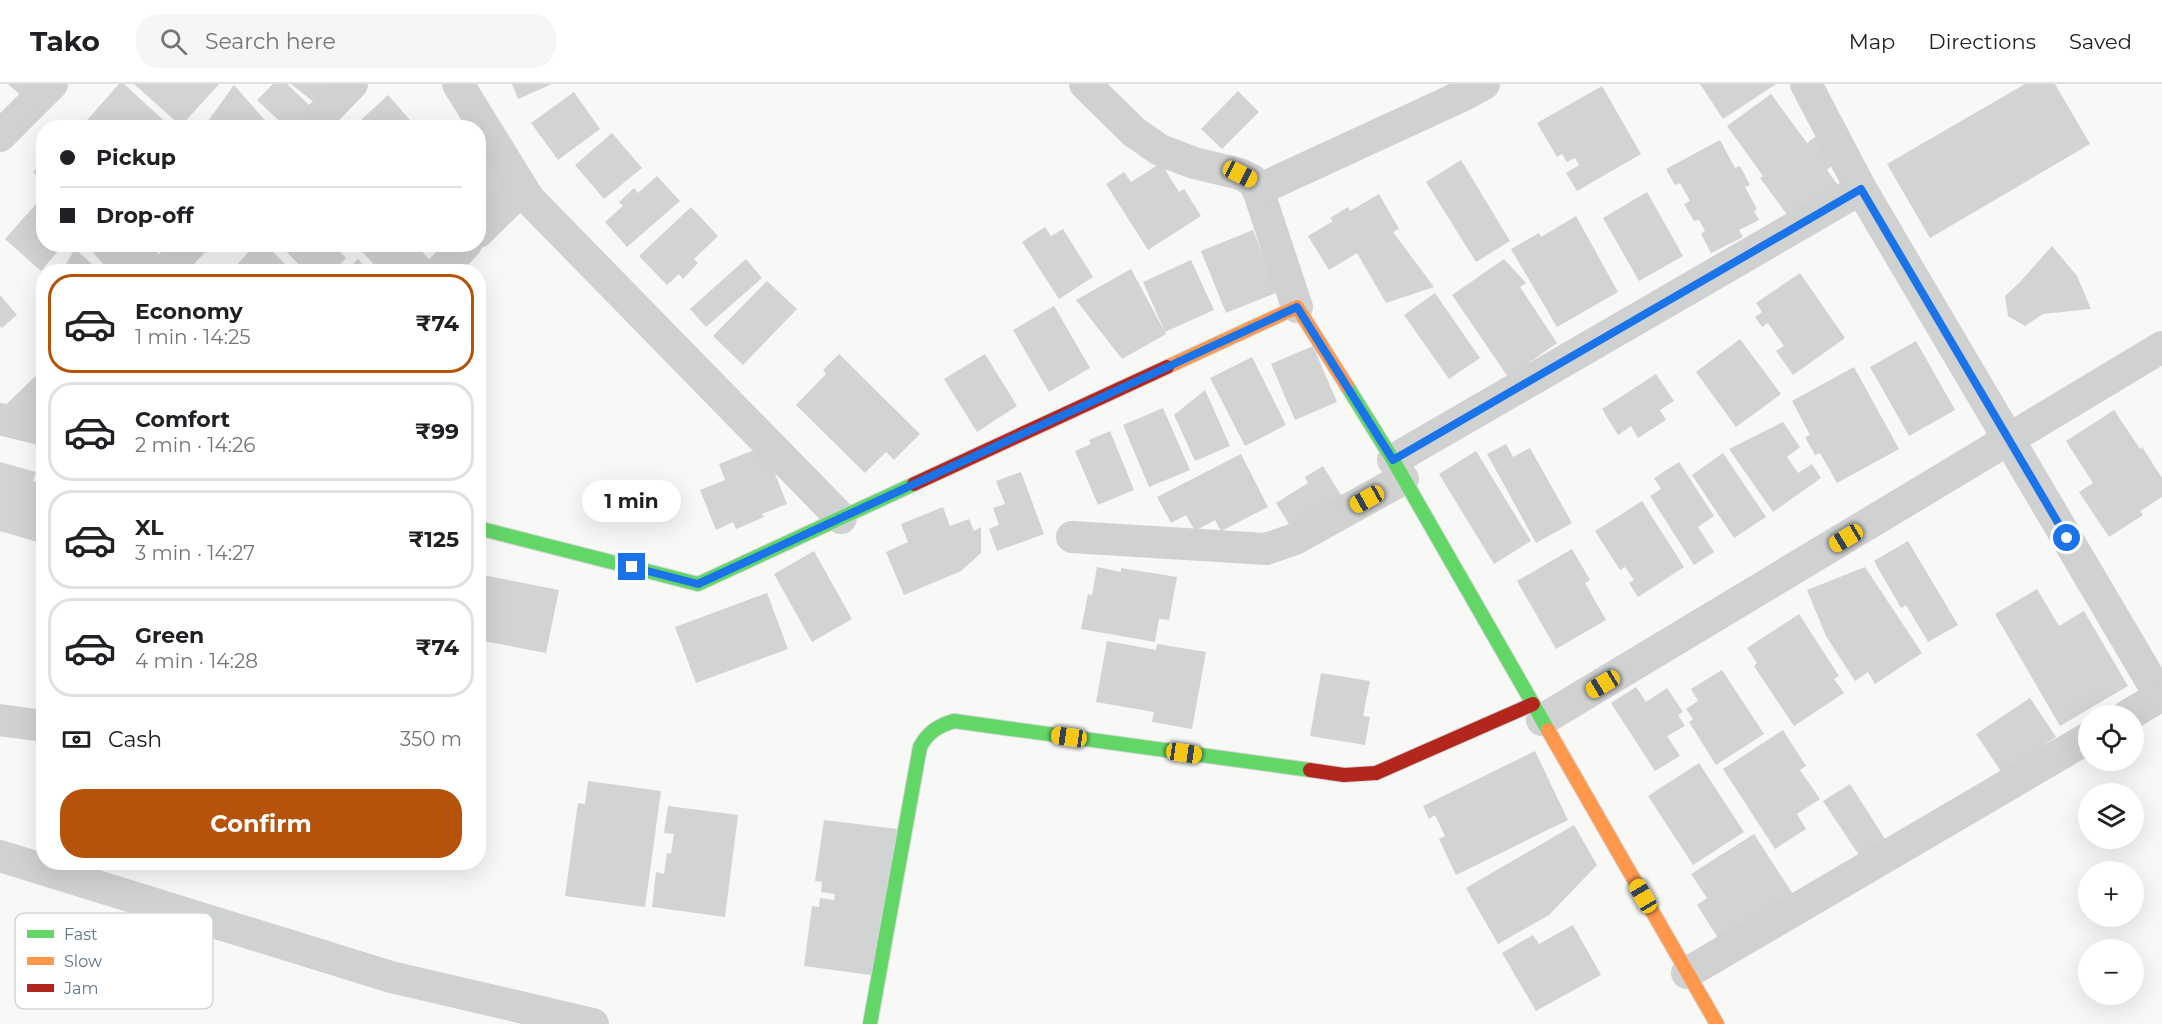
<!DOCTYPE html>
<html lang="en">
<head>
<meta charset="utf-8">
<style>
  :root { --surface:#fff; --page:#f6f6f6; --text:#202124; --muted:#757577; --line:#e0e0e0; --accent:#b45309 }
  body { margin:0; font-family:Montserrat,sans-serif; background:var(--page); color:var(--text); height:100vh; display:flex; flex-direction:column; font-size:22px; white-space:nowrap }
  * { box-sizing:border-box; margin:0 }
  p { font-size:20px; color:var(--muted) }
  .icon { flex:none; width:33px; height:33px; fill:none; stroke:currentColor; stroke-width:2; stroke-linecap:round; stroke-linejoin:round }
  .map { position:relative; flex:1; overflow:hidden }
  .details { position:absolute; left:36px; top:180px; width:450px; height:606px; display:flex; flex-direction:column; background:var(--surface); border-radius:24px; box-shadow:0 6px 24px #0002 }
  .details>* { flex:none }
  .guide { position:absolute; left:36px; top:36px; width:450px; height:132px; border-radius:24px; box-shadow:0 6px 24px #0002; display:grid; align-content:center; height:132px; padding:0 24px; background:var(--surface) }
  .fabs { position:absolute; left:2078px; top:621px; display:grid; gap:12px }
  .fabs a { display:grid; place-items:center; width:66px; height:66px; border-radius:50%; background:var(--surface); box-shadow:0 6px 24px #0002; font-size:30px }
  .end { position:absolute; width:27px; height:27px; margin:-14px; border:8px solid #1a73e8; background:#fff; box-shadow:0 0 0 3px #fff }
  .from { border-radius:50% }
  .bubble { position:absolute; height:42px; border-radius:21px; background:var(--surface); box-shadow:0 6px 24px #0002; font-size:20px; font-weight:700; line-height:42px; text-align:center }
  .car { position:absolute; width:18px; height:36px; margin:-18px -9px; border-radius:8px; box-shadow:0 0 4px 2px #0007; background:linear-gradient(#f5c518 24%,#345 0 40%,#f5c518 0 76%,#345 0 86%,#f5c518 0) }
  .guide b { display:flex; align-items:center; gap:21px; height:57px; font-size:22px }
  .guide b+b { border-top:2px solid var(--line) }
  .guide i { width:15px; height:15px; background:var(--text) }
  ul { padding:10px 0 0; list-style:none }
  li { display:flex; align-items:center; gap:18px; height:99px; margin:0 12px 9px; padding:0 12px; border:3px solid var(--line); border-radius:24px }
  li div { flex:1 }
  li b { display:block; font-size:22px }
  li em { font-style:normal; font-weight:700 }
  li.active { border-color:var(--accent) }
  li>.icon { width:54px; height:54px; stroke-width:1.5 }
  .pay { display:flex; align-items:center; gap:15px; height:66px; padding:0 24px; font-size:22px }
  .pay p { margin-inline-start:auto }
  .button { display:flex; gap:12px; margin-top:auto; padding:12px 24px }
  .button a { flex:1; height:69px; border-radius:24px; background:var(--accent); color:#fff; font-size:24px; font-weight:700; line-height:69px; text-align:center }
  header { display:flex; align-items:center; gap:36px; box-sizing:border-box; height:84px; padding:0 30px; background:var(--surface); border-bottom:2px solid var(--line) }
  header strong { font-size:28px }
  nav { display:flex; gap:33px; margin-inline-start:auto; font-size:21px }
  .search { width:420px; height:54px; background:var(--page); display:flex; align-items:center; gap:15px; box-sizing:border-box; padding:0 21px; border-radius:24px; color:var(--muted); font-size:22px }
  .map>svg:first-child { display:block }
  .building { fill:#d1d3d4 }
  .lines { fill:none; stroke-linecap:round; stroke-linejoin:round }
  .fast-casing { stroke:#d5d6d6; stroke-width:16 }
  .slow-casing { stroke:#d5d6d6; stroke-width:16 }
  .jam-casing { stroke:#d5d6d6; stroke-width:16 }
  .street { stroke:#d0d2d2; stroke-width:32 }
  .fast { stroke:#63d668; stroke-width:14 }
  .slow { stroke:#ff974d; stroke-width:14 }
  .jam { stroke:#b3261e; stroke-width:14 }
  .route { stroke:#1a73e8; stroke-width:8 }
  .key { fill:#fff; stroke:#d0d6da; stroke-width:1.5 }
  .key-label { font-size:16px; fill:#617584 }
</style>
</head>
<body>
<header>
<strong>Tako</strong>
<div class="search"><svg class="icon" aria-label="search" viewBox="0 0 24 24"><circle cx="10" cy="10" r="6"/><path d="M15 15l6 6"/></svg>Search here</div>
<nav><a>Map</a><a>Directions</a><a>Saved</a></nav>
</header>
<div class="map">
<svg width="2162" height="940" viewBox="0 0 2162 940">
  <rect width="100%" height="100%" fill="#f8f8f7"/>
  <g class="building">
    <polygon points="8,0 40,0 26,16"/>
    <polygon points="119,0 124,0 172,44 80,44"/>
    <polygon points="134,0 219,0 181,42"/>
    <polygon points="273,0 287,0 310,22 290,44 287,44 257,16"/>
    <polygon points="291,0 335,0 320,23"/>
    <polygon points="512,0 552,0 518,15"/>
    <polygon points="1700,0 1776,0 1723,35"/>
    <polygon points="2025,0 2055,0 2090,60 1930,154 1887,80"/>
    <polygon points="234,1 272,44 203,44"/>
    <polygon points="1602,2 1641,70 1577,107 1566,89 1579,81 1575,74 1567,78 1562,70 1557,73 1537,39"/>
    <polygon points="1238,7 1259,28 1222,65 1201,45"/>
    <polygon points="574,8 600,45 558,76 531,39"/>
    <polygon points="1771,10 1807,59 1822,48 1841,74 1827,86 1841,105 1794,140 1760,94 1763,92 1727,42"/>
    <polygon points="388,11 417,44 369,44 362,35"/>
    <polygon points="612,49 642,84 604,115 575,81"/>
    <polygon points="1720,56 1735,84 1740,82 1750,101 1745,103 1757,125 1754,127 1759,136 1739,146 1743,153 1711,169 1701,150 1705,147 1699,136 1694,137 1684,120 1690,117 1680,99 1675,101 1666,85"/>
    <polygon points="478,64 495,81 514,110 478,137"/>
    <polygon points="44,76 44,98 33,88"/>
    <polygon points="1461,76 1510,157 1476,178 1426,98"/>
    <polygon points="1161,79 1179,108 1184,105 1201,132 1148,166 1106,100 1124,88 1131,98"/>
    <polygon points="657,92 680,117 627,163 605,138 623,122 619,118 634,104 638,109"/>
    <polygon points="1647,108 1683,172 1639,197 1603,134"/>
    <polygon points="1379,110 1399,145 1393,148 1434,203 1386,219 1357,169 1329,186 1308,152 1333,137 1330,134 1348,123 1350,127"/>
    <polygon points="37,119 44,125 44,160 64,160 41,187 5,155"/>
    <polygon points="691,123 718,152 694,175 698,179 683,195 679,190 667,201 639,172"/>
    <polygon points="1576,132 1618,208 1557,243 1511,165 1539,149 1541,153"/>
    <polygon points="1045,143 1051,152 1063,145 1093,193 1059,215 1022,158"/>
    <polygon points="1253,146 1278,208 1226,229 1201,167"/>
    <polygon points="86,160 149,160 164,176 151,188 110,188"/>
    <polygon points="256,160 265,160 293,188 230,188"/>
    <polygon points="279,160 332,160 346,174 333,188 306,188"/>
    <polygon points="355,160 415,160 438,185 435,188 381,188"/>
    <polygon points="428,160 450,160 438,171"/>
    <polygon points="2052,162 2077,192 2091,225 2043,230 2025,242 2008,232 2005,212 2019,199"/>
    <polygon points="75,165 101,188 61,188"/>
    <polygon points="358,175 369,188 345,188"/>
    <polygon points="746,175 762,194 706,243 690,225"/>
    <polygon points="1504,175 1526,199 1520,203 1557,259 1508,293 1452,211"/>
    <polygon points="1191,176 1214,226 1165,248 1143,198"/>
    <polygon points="1131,185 1166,250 1122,275 1076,216"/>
    <polygon points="1800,189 1845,254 1793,291 1776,267 1784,262 1768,239 1762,243 1755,233 1762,228 1756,219"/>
    <polygon points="767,197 797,225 743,281 713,252"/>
    <polygon points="1435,209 1480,274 1449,295 1404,231"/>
    <polygon points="0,211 17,231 2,244 0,242"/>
    <polygon points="1054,222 1090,284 1049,308 1013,246"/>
    <polygon points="1740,255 1781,310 1736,343 1696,288"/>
    <polygon points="1916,257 1955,326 1909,352 1870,283"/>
    <polygon points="1313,262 1337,318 1295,336 1271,280"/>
    <polygon points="839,270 920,350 894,376 886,368 865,389 796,321 826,290 823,286"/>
    <polygon points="985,270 1017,322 977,348 944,295"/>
    <polygon points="1252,273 1286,341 1245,362 1210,294"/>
    <polygon points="1854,283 1899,365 1837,399 1820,369 1815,371 1805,353 1810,351 1792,317"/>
    <polygon points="1656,290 1674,317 1660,326 1666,336 1638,354 1631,342 1618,351 1602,325"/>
    <polygon points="1205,306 1230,362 1195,377 1174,331"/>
    <polygon points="1163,324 1190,386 1149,403 1123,341"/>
    <polygon points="2114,326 2140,365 2142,363 2162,394 2162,413 2140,427 2143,431 2109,453 2079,408 2093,399 2066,357"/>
    <polygon points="1783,338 1800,363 1787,373 1798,389 1812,380 1821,394 1773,428 1729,365"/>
    <polygon points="1110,347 1134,406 1098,421 1075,367 1091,360 1089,356"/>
    <polygon points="1506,360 1513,373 1530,364 1572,439 1536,459 1487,370"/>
    <polygon points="764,362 787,420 762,430 764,433 736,445 733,438 716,446 700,406 725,396 719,380"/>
    <polygon points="1476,367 1531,457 1494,480 1439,390"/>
    <polygon points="1723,369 1766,433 1734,454 1692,391"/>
    <polygon points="1241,370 1268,423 1221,447 1215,436 1195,447 1186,431 1171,439 1157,413"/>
    <polygon points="0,378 36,388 33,397 44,401 44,460 0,447"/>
    <polygon points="1679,378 1714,432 1698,443 1714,468 1694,481 1650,412 1661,405 1654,394"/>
    <polygon points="1323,382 1346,419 1295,450 1276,419 1308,399 1305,393"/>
    <polygon points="1021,388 1044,450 997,467 989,445 999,441 993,424 1005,420 996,397"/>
    <polygon points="1642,417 1684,483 1638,513 1629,499 1634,496 1625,483 1620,486 1595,447"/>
    <polygon points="943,423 950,442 969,435 974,447 981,443 981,469 961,487 904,511 886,468 908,458 901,440"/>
    <polygon points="1908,457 1958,541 1928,558 1906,521 1901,524 1874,477"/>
    <polygon points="1572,465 1590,496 1585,499 1606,536 1556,565 1517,497"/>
    <polygon points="814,467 852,535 812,558 774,490"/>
    <polygon points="1097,483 1121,488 1121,484 1177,493 1169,536 1159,535 1155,558 1081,545 1088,510 1092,511"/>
    <polygon points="1865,483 1922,569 1875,600 1868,588 1855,597 1826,552 1807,506"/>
    <polygon points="478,490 559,506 546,569 478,556"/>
    <polygon points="2037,505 2059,542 2084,527 2128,602 2060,642 1995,530"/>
    <polygon points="767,509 788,565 696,599 675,543"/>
    <polygon points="1799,530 1839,592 1834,595 1844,609 1794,642 1754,582 1757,579 1747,564"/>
    <polygon points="1107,557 1156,566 1157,560 1206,568 1192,645 1152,638 1154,628 1096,618"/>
    <polygon points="1722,586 1764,650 1716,681 1689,638 1693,635 1686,625 1698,617 1691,605"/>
    <polygon points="1321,589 1370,597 1363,632 1370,633 1365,661 1310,652"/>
    <polygon points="1636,603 1646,618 1667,604 1683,628 1678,631 1685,642 1667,652 1680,672 1655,687 1611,619"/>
    <polygon points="2030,614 2056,653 2002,689 1976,650"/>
    <polygon points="1783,646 1806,682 1800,686 1820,715 1797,730 1806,745 1775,765 1723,685"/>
    <polygon points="1535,667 1568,736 1456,791 1439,755 1445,752 1435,731 1429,735 1423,722"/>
    <polygon points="1699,679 1744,748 1693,781 1648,712"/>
    <polygon points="588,697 661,707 645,823 565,812 578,719 585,720"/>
    <polygon points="1850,700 1892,766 1867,783 1823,717"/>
    <polygon points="668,722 738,731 725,833 652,823 656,788 664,790 667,769 671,770 674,750 664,749"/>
    <polygon points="824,736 898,745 878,892 804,882 812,822 819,823 820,814 834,816 835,810 821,808 822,798 815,797"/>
    <polygon points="1574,741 1597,781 1549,831 1498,860 1466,804"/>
    <polygon points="1754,750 1798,818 1725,865 1697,821 1707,814 1691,790"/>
    <polygon points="1573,841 1601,891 1536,927 1502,869 1533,851 1539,860"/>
  </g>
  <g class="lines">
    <g class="fast-casing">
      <g id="fast">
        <polyline points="1347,302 1393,376 1548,646"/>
        <polyline points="478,444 698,500 914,400"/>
        <path d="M 870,940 L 920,663 C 928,648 938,642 954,637 L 1310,686"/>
      </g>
    </g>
    <g class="slow-casing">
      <g id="slow">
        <polyline points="1167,283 1297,223 1347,302"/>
        <polyline points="1548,646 1717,940"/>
      </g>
    </g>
    <g class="jam-casing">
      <g id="jam">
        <polyline points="914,400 1167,283"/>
        <polyline points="1310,686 1344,691 1376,689 1533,620"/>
      </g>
    </g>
    <g class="street">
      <polyline points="458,0 529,115 841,434"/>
      <polyline points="1085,0 1134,48 1160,66 1194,79 1240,90 1252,96 1258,106 1297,223"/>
      <polyline points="1806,0 1861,105 2160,612"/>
      <polyline points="309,44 352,0"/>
      <polyline points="0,52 52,0"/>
      <polyline points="1258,106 1464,11 1484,0"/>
      <polyline points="478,148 522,105"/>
      <polyline points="164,188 191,160"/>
      <polyline points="439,188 466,160"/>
      <polyline points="0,335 44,346"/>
      <polyline points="11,338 44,306"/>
      <polyline points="1393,376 1861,105"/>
      <polyline points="1072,453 1266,465 1295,455 1403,395"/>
      <polyline points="2127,632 2162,611"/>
      <polyline points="0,636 44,642"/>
      <polyline points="1542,636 2162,263"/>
      <polyline points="0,772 391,893 593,940"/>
      <polyline points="1687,889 2088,654"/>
    </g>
    <use href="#fast" class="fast"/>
    <use href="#slow" class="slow"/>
    <use href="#jam" class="jam"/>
  </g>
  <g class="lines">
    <polyline class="route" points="632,483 698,500 1297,223 1393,376 1861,105 2067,454"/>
  </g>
  <rect x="15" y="829" width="198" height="96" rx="9" class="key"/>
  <rect x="27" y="846" width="27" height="8" fill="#63d668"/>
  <rect x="27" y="873" width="27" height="8" fill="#ff974d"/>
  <rect x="27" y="900" width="27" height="8" fill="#b3261e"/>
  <g class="key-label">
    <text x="64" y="856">Fast</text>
    <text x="64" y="883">Slow</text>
    <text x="64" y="910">Jam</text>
  </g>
</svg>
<div class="fabs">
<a><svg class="icon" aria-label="locate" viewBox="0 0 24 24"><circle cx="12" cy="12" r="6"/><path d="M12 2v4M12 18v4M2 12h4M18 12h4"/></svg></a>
<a><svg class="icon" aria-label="layers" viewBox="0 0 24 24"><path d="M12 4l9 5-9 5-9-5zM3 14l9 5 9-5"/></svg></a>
<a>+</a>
<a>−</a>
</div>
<i class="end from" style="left:2067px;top:454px"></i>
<i class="end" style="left:632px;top:483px"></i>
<div class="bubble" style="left:582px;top:396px;width:99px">1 min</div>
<i class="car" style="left:1240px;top:90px;rotate:117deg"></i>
<i class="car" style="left:1367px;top:415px;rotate:241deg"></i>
<i class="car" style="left:1846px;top:454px;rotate:239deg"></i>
<i class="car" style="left:1603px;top:600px;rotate:239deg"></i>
<i class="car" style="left:1069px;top:653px;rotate:278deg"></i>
<i class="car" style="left:1184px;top:669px;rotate:98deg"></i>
<i class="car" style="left:1643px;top:812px;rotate:330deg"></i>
<div class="guide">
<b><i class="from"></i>Pickup</b>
<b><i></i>Drop-off</b>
</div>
<section class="details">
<ul>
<li class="active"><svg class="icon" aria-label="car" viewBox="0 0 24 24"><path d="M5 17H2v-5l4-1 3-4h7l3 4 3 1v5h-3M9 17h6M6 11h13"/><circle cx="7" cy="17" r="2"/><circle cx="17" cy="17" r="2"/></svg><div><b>Economy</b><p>1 min · 14:25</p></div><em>₹74</em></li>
<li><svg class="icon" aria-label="car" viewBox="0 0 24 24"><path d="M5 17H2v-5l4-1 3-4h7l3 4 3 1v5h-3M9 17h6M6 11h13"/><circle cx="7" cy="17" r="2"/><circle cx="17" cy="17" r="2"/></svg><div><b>Comfort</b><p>2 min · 14:26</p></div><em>₹99</em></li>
<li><svg class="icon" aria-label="car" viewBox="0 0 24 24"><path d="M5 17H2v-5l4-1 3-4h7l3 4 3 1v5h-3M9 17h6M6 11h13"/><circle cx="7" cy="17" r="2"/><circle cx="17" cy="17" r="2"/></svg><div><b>XL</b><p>3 min · 14:27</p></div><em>₹125</em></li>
<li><svg class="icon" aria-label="car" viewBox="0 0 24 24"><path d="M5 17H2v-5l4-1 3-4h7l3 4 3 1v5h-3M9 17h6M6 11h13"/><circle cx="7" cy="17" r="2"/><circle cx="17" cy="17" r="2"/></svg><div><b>Green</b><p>4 min · 14:28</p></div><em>₹74</em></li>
</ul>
<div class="pay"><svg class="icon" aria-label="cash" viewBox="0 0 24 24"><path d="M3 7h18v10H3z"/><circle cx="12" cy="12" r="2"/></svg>Cash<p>350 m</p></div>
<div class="button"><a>Confirm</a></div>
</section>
</div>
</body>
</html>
